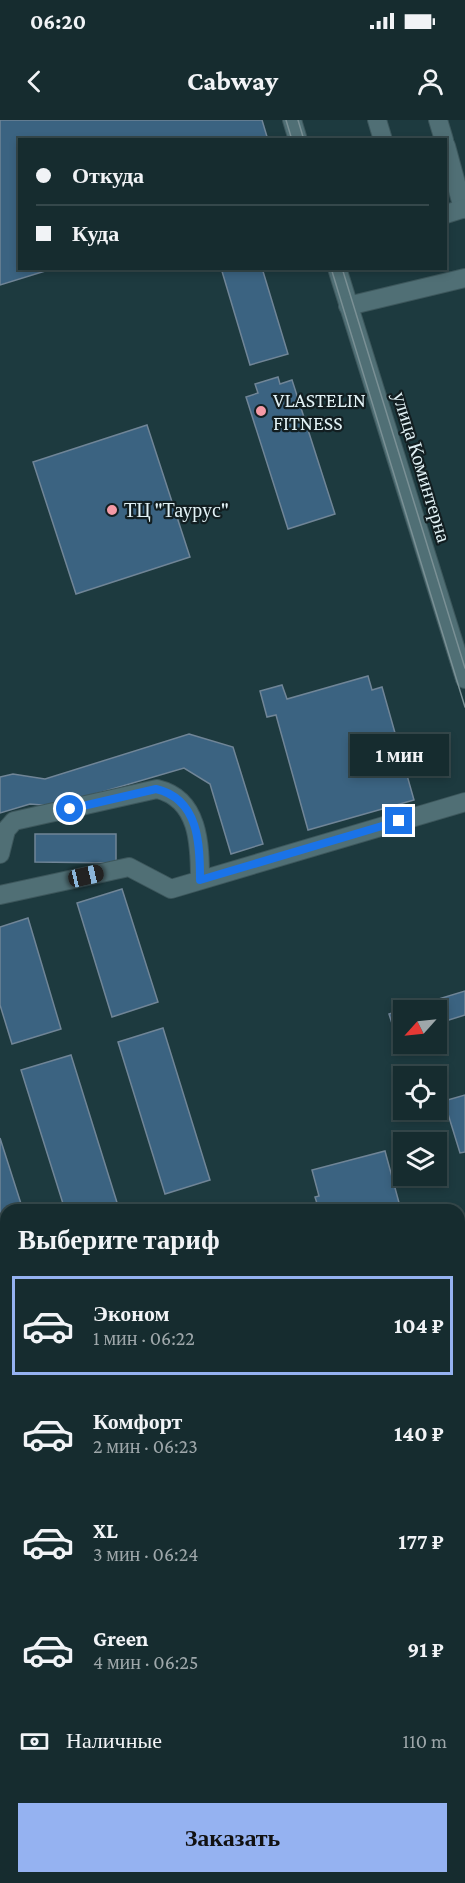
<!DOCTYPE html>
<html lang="ru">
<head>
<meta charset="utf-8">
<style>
  :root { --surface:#162c2f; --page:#23383b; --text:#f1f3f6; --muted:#9ea7aa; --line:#35484b; --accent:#95b2f1 }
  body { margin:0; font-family:"Crimson Pro",serif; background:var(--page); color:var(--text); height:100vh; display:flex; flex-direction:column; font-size:22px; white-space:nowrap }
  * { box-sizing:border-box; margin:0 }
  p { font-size:20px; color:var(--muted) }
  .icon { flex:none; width:33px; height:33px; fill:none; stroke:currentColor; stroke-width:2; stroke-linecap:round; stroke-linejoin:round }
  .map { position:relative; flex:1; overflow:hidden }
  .panel { position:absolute; left:0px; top:1084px; width:465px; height:680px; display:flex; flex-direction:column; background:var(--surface); border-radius:18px 18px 0 0; box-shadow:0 3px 9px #0003,0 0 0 2px var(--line) }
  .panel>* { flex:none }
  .banner { position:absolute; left:18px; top:18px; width:429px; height:132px; border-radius:0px; box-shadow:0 3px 9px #0003,0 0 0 2px var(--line); display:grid; align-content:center; height:132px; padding:0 18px; background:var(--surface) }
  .needle { width:39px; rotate:243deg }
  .fabs { position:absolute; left:393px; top:880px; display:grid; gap:12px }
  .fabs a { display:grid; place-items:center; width:54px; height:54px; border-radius:0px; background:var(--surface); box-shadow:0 3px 9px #0003,0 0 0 2px var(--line); font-size:30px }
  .end { position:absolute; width:27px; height:27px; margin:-14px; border:8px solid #1a73e8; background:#fff; box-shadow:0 0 0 3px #fff }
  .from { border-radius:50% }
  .bubble { position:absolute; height:42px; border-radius:0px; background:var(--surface); box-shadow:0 3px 9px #0003,0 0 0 2px var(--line); font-size:20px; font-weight:700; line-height:42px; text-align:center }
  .car { position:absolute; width:18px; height:36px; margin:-18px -9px; border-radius:8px; box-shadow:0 0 4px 2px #0007; background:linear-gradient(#222 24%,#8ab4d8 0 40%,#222 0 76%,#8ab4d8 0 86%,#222 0) }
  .banner b { display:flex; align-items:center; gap:21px; height:57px; font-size:22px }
  .banner b+b { border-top:2px solid var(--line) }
  .banner i { width:15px; height:15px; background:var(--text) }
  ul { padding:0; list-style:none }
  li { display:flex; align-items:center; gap:18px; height:99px; margin:0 12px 9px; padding:0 6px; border:3px solid transparent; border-radius:0px }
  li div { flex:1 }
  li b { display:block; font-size:22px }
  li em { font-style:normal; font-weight:700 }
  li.on { border-color:var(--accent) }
  li>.icon { width:54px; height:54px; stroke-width:1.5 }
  h2 { padding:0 18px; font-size:27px; line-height:72px }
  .pay { display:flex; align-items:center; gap:15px; height:66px; padding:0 18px; font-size:22px }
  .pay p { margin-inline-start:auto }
  .button { display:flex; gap:12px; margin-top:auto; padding:12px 18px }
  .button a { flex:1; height:69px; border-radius:0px; background:var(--accent); color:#111; font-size:24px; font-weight:700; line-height:69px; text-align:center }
  .status { display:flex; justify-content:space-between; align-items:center; height:42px; padding:0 30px; background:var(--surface); direction:ltr }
  .status svg { height:16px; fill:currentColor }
  header { display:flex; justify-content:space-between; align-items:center; height:78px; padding:0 18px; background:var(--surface); font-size:27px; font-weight:700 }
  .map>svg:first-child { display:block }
  .building { fill:#3b6381; stroke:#708597; stroke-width:1.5 }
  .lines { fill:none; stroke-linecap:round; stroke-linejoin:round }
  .minor-casing { stroke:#3d575c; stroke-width:20 }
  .major-casing { stroke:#3d575c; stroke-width:20 }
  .minor { stroke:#506f75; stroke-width:18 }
  .major { stroke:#48a197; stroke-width:18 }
  .tram { stroke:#7a9095; stroke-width:1.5 }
  .route { stroke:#1a73e8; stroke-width:8 }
  .poi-dot { fill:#f49aa6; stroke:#121e21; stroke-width:2 }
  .labels { text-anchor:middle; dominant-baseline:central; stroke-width:4.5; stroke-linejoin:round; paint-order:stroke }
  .poi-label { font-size:20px; fill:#e2f2f6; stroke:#121e21; text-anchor:start }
  .street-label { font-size:20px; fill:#e2f2f6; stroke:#121e21 }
</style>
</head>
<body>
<div class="status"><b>06:20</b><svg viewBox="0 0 49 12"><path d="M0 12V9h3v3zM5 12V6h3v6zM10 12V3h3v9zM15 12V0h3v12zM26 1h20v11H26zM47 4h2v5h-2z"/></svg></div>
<header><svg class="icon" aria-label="back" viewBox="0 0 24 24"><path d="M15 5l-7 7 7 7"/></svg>Cabway<svg class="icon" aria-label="person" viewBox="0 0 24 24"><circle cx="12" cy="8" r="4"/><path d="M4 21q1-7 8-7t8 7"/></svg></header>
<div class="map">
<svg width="465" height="1763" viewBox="0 0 465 1763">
  <rect width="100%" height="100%" fill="#1d3a3f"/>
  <g class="building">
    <polygon points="0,0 262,0 268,20 20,20 20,148 55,148 0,165"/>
    <polygon points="221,148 262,148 288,234 250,245"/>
    <polygon points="278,257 280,264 292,260 335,394 288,409 246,277 258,273 255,264"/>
    <polygon points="147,305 190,437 76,474 33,342"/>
    <polygon points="368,556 372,570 382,567 414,680 308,710 276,595 267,597 260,571 282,565 287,579"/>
    <polygon points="189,614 233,627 263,724 231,734 210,664 184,648 54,686 30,684 0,693 0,657 13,654 45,659"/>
    <polygon points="35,714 116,714 116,743 35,742"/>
    <polygon points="122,769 158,882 112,897 77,783"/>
    <polygon points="28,798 61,909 12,924 0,885 0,807"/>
    <polygon points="465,871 465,895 436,904 436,891 404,891 404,914 396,916 389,894"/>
    <polygon points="163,908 210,1060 165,1074 118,922"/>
    <polygon points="71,935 119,1089 113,1090 65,1090 21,950"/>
    <polygon points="465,975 465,1032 460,1033 444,981"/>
    <polygon points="0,1018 23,1090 6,1090 6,1140 0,1142"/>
    <polygon points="385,1031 401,1090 319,1090 315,1077 319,1076 312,1050"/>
    <polygon points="465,1112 465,1227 459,1207 459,1114"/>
    <polygon points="6,1199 6,1426 4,1427 0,1414 0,1201"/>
    <polygon points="465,1352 465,1420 459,1421 459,1353"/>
    <polygon points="465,1647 465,1741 459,1742 459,1648"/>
    <polygon points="95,1758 126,1758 128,1763 97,1763"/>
    <polygon points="155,1758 189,1758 190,1763 157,1763"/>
    <polygon points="294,1758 375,1758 349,1763 295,1763"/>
  </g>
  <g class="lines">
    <g class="minor-casing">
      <g id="minor">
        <polyline points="292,0 298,20"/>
        <polyline points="377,0 383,20"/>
        <polyline points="438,0 444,20"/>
        <polyline points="446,26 463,89"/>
        <polyline points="446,94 465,88"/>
        <polyline points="337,148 465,559"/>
        <polyline points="348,186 465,158"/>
        <path d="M 0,734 L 6,710 L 14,701 L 157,669 C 199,679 200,724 200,760"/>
        <polyline points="0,775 129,747 171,769 465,682"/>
        <polyline points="459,1501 465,1499"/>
        <polyline points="0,1601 6,1600"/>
        <polyline points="136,1758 137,1763"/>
      </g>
    </g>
    <g class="major-casing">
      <g id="major">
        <polyline points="0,1617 6,1636"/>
        <polyline points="44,1758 45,1763"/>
      </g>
    </g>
    <use href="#minor" class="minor"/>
    <use href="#major" class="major"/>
    <g class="tram">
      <polyline points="286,0 292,20"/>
      <polyline points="298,0 304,20"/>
      <polyline points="331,148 465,587"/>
      <polyline points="342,148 465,548"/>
    </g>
  </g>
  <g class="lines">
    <path class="route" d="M 70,689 L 156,669 C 199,679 200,724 200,760 L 399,701"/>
  </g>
  <g class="poi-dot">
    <circle cx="261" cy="291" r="6"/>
    <circle cx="112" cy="390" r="6"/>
  </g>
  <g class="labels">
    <g class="poi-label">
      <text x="273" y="280">VLASTELIN<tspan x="273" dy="23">FITNESS</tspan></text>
      <text x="124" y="390">ТЦ "Таурус"</text>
    </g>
    <g class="street-label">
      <text transform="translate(422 347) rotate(73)">улица Коминтерна</text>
    </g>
  </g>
</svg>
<div class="fabs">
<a><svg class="needle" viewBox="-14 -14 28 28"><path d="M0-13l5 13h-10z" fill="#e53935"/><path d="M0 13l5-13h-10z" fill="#9ea7aa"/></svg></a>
<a><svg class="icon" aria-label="locate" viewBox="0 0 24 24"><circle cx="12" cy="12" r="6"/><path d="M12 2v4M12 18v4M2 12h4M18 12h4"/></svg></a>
<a><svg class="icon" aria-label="layers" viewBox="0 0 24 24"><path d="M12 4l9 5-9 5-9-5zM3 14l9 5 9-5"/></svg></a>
</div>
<i class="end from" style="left:70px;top:689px"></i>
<i class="end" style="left:399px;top:701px"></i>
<div class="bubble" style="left:350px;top:614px;width:99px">1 мин</div>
<i class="car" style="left:86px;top:756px;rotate:77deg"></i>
<div class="banner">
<b><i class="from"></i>Откуда</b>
<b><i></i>Куда</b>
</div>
<section class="panel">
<h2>Выберите тариф</h2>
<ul>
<li class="on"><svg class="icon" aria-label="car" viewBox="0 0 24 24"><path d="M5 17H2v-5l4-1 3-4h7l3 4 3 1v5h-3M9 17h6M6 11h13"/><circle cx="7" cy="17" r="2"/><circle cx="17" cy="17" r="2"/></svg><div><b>Эконом</b><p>1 мин · 06:22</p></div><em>104 ₽</em></li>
<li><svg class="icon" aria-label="car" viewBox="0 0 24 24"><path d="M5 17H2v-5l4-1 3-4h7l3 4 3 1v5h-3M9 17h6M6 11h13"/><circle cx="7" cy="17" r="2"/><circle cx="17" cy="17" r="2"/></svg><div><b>Комфорт</b><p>2 мин · 06:23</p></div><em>140 ₽</em></li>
<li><svg class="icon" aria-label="car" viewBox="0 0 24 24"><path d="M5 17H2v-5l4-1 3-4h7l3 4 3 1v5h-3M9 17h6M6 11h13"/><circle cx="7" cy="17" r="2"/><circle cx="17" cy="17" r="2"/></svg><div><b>XL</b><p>3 мин · 06:24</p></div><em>177 ₽</em></li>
<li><svg class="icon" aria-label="car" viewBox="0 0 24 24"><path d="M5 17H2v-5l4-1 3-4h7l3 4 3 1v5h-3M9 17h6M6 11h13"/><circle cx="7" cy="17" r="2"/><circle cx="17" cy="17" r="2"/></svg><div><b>Green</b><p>4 мин · 06:25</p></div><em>91 ₽</em></li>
</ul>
<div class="pay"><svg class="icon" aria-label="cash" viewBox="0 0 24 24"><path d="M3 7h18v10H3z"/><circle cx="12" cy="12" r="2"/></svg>Наличные<p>110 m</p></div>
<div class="button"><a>Заказать</a></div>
</section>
</div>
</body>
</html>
